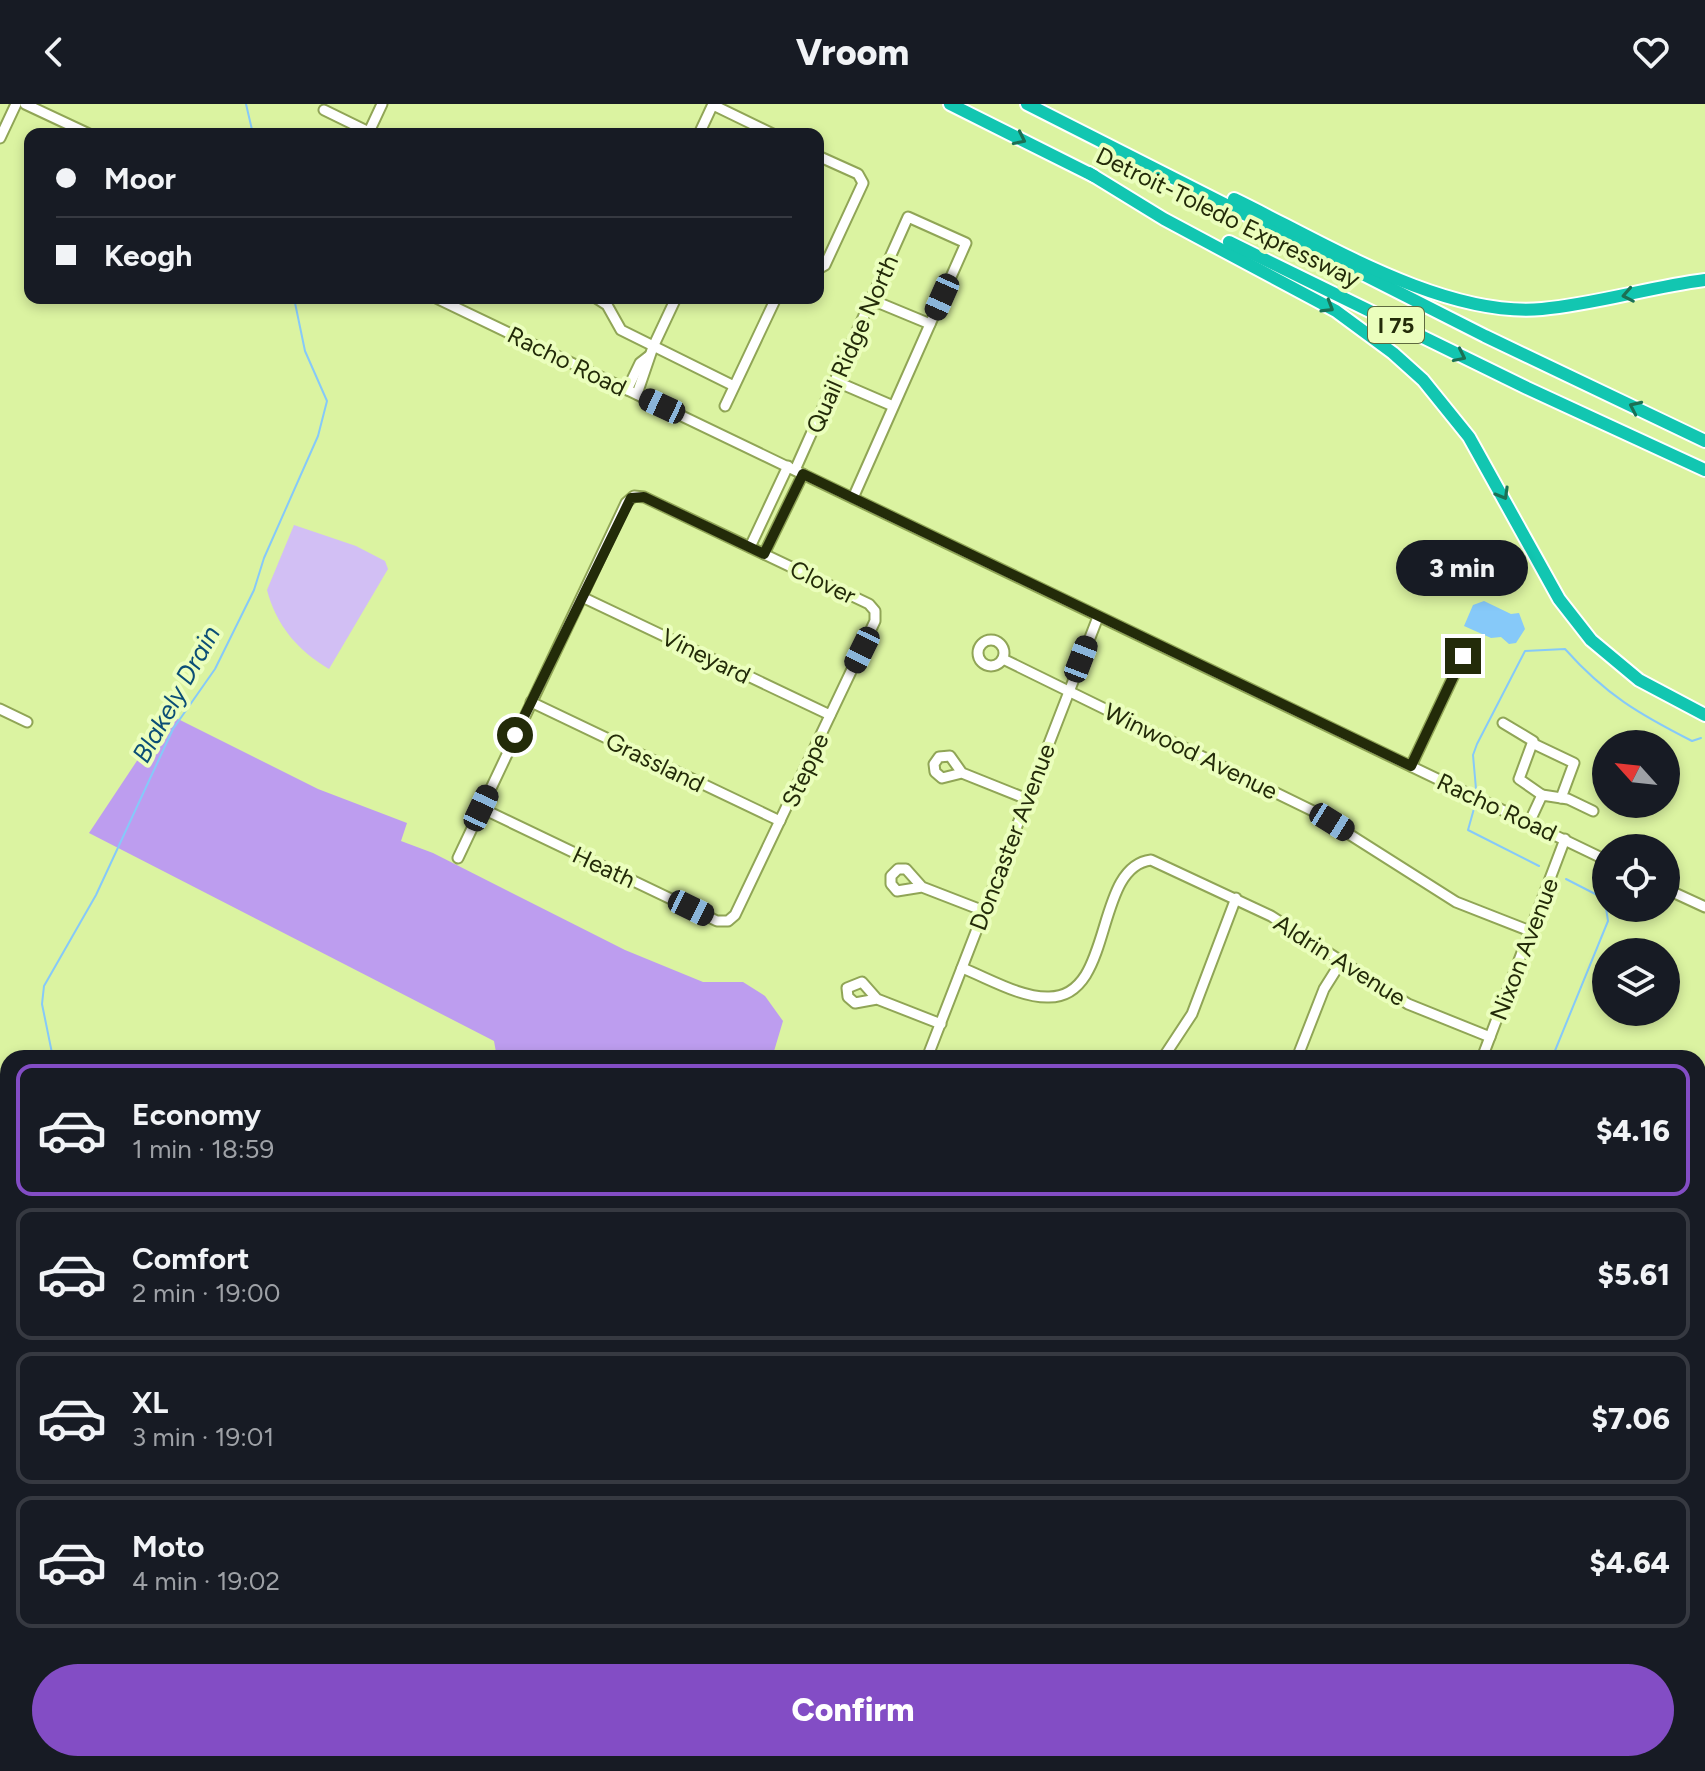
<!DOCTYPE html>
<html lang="en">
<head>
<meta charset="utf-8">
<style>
  :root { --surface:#171b24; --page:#242831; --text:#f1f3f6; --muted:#9ea1a6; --line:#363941; --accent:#834dc5 }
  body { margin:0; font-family:Figtree,sans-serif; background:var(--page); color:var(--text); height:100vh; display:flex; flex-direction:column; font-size:30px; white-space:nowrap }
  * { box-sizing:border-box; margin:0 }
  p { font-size:26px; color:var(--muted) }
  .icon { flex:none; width:44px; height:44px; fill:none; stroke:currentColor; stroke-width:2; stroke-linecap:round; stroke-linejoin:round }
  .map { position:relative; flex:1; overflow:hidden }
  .sheet { position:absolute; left:0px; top:946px; width:1706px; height:722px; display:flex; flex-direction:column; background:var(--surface); border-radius:24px 24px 0 0; box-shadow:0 4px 12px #0003 }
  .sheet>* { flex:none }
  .guide { position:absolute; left:24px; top:24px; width:800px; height:176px; border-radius:16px; box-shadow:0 4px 12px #0003; display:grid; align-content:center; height:176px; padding:0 32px; background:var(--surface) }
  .needle { width:52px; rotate:297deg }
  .tools { position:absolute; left:1592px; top:626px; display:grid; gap:16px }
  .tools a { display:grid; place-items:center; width:88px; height:88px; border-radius:50%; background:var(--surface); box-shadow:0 4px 12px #0003; font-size:40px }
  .end { position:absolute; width:36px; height:36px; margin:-18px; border:10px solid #232b09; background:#fff; box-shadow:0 0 0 4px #fff }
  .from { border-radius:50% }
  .bubble { position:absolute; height:56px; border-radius:28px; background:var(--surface); box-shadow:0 4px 12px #0003; font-size:26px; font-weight:800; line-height:56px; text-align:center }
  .car { position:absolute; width:24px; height:48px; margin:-24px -12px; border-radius:10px; box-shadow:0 0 6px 2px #0007; background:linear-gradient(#222 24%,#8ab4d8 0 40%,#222 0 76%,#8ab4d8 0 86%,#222 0) }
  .guide b { display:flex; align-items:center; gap:28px; height:76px; font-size:30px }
  .guide b+b { border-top:2px solid var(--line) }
  .guide i { width:20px; height:20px; background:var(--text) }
  ul { padding:14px 0 0; list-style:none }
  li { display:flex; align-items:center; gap:24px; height:132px; margin:0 16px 12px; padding:0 16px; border:4px solid var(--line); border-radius:16px }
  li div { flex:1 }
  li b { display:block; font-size:30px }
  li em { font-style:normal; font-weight:800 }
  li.on { border-color:var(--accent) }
  li>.icon { width:72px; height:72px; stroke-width:1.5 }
  .button { display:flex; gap:16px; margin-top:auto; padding:16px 32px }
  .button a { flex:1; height:92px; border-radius:48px; background:var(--accent); color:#fff; font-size:32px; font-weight:800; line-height:92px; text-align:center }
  header { display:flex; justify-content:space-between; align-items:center; height:104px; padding:0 32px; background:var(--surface); font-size:36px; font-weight:800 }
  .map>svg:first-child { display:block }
  .green { fill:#d2bff4 }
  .forest { fill:#bd9def }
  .water { fill:#86c9f9 }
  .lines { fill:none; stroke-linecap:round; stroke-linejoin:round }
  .stream { stroke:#86c9f9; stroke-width:2 }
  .minor-casing { stroke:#90a556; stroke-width:13 }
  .major-casing { stroke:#fff; stroke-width:15 }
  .highway-casing { stroke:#fff; stroke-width:16 }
  .minor { stroke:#fff; stroke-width:9 }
  .major { stroke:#71ddd0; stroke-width:11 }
  .highway { stroke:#12c6b1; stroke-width:12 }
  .oneway { stroke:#1b7155 }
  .route { stroke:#232b09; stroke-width:10 }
  .labels { text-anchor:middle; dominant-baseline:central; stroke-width:8; stroke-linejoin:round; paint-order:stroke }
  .shield { fill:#ebfebd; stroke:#5f6a3f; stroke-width:2 }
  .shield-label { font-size:22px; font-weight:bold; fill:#232b09 }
  .street-label { font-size:24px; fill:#232b09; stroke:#ebfebd }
  .water-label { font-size:26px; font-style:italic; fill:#0b4e76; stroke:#ebfebd }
</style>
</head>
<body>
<header><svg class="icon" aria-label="back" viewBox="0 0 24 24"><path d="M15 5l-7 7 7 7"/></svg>Vroom<svg class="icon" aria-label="heart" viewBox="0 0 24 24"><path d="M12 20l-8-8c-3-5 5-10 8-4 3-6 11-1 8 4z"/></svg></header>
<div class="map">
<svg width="1705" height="1667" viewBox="0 0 1705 1667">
  <rect width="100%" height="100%" fill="#dbf3a1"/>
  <path class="green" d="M 294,421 L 356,442 L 385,457 L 388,465 L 329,565 C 298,547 276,521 267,486 Z"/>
  <g class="forest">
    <polygon points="168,610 318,685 407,719 401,737 433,749 625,846 703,878 743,878 765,892 783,917 772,954 497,954 494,937 89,729"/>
    <polygon points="1257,1660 1427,1660 1434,1667 1271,1667"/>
  </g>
  <polygon class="water" points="1484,497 1511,510 1519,509 1525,525 1516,539 1509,540 1501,533 1491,534 1464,522 1473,501"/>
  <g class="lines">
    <g class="stream">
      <polyline points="246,0 253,30"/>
      <path d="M 1476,685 L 1473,651 L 1477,640 L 1525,547 L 1565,545 C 1606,591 1639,610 1692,637 L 1701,634"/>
      <polyline points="1475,701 1468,726 1539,762"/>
      <polyline points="1566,775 1605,795 1606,802"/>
      <polyline points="53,954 42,900 44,882 96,791 173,625 215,565 254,486 264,454 318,332 327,297 305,247 294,194"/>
      <polyline points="1552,954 1608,817 1606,804"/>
      <polyline points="0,1466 8,1465"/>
      <polyline points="1686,1660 1691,1667"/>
      <polyline points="488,1667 491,1660"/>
    </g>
    <g class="minor-casing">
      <g id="minor">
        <polyline points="25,0 89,30"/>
        <polyline points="713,1 773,30"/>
        <polyline points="324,6 369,28"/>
        <polyline points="368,30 382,0"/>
        <polyline points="699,30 713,0"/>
        <polyline points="0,34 16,0"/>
        <polyline points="818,52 858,70 863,79 825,161 818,165"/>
        <polyline points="436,194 1606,756"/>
        <polyline points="596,194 607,201 621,226 734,282"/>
        <polyline points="872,196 930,220"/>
        <polyline points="835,277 893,302"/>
        <polyline points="627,286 640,259 649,252"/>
        <polyline points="637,290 653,243 676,194"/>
        <polyline points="725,302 776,194"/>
        <polyline points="795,366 908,113 966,139 853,394"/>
        <polyline points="750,443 788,362"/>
        <polyline points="764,450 803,370"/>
        <polyline points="582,493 830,611"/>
        <circle cx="991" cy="549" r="13"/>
        <polyline points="1003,555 1311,706 1456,798 1530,827"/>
        <polyline points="531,598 780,717"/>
        <polyline points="0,605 27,618"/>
        <polyline points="1503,619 1533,637 1519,675 1542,691"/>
        <polyline points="1534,640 1574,659 1561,694"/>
        <polyline points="1411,662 1463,552"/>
        <polyline points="962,669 942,674 935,668 934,660 939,653 950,652 962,669 1027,695"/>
        <polyline points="1529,719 1542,691 1568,695 1593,707"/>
        <polyline points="458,754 626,399 634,392 644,393 869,500 875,507 875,517 735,811 728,817 717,817 481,704"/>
        <polyline points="922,783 906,765 898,765 891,772 891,780 897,787 922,783 984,807"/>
        <polyline points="1666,785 1705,803"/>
        <path d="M 962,864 C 988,874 1021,894 1049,893 C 1115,893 1093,763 1151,756 L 1271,812 L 1408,900 L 1490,933"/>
        <polyline points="877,895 855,899 848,893 847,884 862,878 877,895 941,920"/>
        <polyline points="927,954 1098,513"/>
        <polyline points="1163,954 1192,910 1236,794"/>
        <polyline points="1297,954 1324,885 1341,858"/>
        <polyline points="1482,954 1565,735"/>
        <polyline points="0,993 8,997"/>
        <polyline points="1698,1352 1705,1355"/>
        <polyline points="0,1542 8,1525"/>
        <polyline points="0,1601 8,1605"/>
        <polyline points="120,1660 134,1667"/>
        <polyline points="293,1660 308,1667"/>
        <polyline points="577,1660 593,1667"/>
        <polyline points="899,1660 914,1667"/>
        <polyline points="162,1667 165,1660"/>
        <polyline points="254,1667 257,1660"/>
        <polyline points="472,1667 475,1660"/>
        <polyline points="504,1667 507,1660"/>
      </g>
    </g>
    <g class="major-casing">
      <g id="major">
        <polyline points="1698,1308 1705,1290"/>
        <polyline points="1565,1667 1568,1660"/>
      </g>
    </g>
    <g class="highway-casing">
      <g id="highway">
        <polyline points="950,0 1094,72"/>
        <polyline points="1027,0 1485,232 1705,337"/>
        <polyline points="1089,69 1164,115 1336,207 1393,249 1423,276 1469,333 1559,495 1591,536 1639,576 1705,611"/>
        <path d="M 1234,95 C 1321,137 1443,214 1542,205 C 1597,200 1650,183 1705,176"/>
        <polyline points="1229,138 1527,284 1705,366"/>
      </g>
    </g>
    <use href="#minor" class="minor"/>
    <use href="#major" class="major"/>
    <use href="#highway" class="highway"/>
  </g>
  <defs><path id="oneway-chevron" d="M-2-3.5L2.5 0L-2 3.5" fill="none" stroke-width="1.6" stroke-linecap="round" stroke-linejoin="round" transform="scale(2)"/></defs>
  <g class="oneway">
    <use href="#oneway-chevron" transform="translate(1020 35) rotate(26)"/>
    <use href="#oneway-chevron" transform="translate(1628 191) rotate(169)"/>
    <use href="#oneway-chevron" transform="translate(1328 203) rotate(31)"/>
    <use href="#oneway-chevron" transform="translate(1460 252) rotate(26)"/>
    <use href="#oneway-chevron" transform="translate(1635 303) rotate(-155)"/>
    <use href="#oneway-chevron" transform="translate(1503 390) rotate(60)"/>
  </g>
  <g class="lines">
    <polyline class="route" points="515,631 631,394 644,393 764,450 803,370 1411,662 1463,552"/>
  </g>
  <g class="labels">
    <rect class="shield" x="1368" y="203" width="56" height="36" rx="6"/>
    <g class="shield-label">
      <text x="1396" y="221">I 75</text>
    </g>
    <g class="street-label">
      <text transform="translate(1228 113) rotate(26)">Detroit-Toledo Expressway</text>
      <text transform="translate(852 240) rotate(-66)">Quail Ridge North</text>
      <text transform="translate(567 257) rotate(26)">Racho Road</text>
      <text transform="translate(823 478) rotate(26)">Clover</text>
      <text transform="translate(706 552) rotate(26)">Vineyard</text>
      <text transform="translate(1191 647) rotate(26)">Winwood Avenue</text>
      <text transform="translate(655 658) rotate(26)">Grassland</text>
      <text transform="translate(805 666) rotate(-65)">Steppe</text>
      <text transform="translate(1497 703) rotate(25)">Racho Road</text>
      <text transform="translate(1012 733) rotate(-69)">Doncaster Avenue</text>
      <text transform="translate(604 763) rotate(25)">Heath</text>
      <text transform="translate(1524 845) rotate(-69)">Nixon Avenue</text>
      <text transform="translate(1340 856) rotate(32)">Aldrin Avenue</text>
    </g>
    <g class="water-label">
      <text transform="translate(176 590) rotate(-61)">Blakely Drain</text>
    </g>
  </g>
</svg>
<div class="tools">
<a><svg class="needle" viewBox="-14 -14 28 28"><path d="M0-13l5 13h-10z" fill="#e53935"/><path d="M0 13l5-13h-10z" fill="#9ea1a6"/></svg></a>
<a><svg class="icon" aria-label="locate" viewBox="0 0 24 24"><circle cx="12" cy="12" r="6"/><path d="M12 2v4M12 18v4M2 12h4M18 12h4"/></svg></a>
<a><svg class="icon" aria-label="layers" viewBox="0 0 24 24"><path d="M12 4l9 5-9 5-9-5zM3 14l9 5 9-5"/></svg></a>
</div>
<i class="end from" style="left:515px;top:631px"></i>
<i class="end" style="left:1463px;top:552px"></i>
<div class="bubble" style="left:1396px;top:436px;width:132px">3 min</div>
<i class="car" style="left:942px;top:193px;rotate:204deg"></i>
<i class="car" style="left:662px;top:302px;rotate:295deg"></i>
<i class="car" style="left:862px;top:546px;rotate:206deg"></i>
<i class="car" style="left:1081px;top:555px;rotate:21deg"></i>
<i class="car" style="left:481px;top:704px;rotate:25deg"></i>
<i class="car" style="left:1332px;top:718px;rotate:122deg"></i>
<i class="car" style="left:691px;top:804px;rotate:116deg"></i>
<div class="guide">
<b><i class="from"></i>Moor</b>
<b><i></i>Keogh</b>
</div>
<section class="sheet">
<ul>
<li class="on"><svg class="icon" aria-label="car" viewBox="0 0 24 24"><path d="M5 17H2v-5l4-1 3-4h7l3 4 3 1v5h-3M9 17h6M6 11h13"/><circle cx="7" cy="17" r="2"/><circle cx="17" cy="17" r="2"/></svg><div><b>Economy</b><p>1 min · 18:59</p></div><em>$4.16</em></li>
<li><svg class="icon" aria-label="car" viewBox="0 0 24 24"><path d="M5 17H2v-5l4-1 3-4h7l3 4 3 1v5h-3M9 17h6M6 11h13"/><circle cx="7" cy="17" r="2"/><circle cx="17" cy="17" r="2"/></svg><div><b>Comfort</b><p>2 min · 19:00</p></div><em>$5.61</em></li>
<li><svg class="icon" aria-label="car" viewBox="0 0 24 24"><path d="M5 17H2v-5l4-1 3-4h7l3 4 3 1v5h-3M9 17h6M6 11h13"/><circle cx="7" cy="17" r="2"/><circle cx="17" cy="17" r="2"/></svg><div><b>XL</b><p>3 min · 19:01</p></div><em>$7.06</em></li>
<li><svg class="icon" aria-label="car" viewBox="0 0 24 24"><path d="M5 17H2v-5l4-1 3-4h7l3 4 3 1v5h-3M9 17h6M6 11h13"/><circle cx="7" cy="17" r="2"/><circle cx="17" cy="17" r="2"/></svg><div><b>Moto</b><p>4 min · 19:02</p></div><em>$4.64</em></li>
</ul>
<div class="button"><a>Confirm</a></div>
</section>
</div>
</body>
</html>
